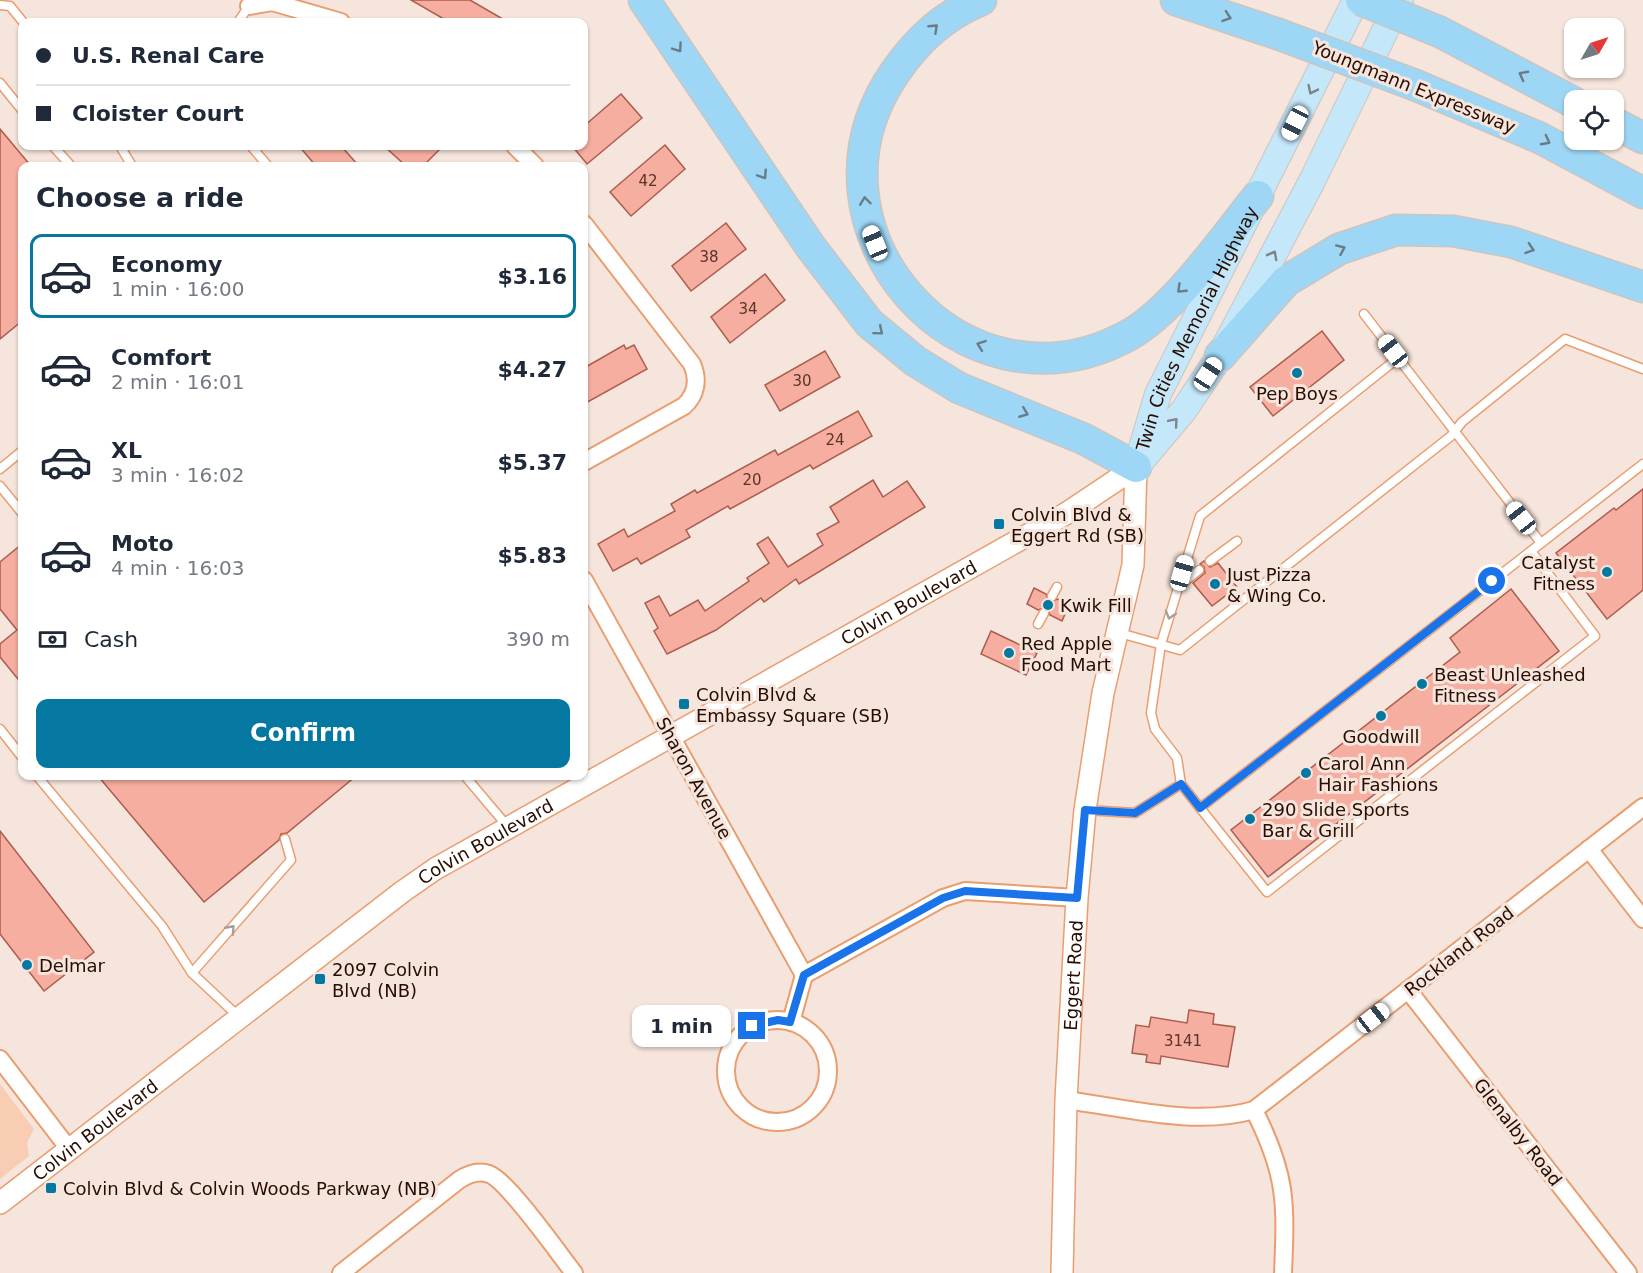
<!DOCTYPE html>
<html lang="en">
<head>
<meta charset="utf-8">
<style>
  :root { --surface:#fff; --page:#f2f2f3; --text:#1f2937; --muted:#747a83; --line:#e0e1e3; --accent:#0578a1 }
  body { margin:0; font-family:"DejaVu Sans",sans-serif; background:var(--page); color:var(--text); height:100vh; display:flex; flex-direction:column; font-size:22px; white-space:nowrap }
  * { box-sizing:border-box; margin:0 }
  p { font-size:20px; color:var(--muted) }
  .icon { flex:none; width:33px; height:33px; fill:none; stroke:currentColor; stroke-width:2; stroke-linecap:round; stroke-linejoin:round }
  .map { position:relative; flex:1; overflow:hidden }
  .drawer { position:absolute; left:18px; top:162px; width:570px; height:618px; display:flex; flex-direction:column; background:var(--surface); border-radius:12px; box-shadow:0 2px 4px #0004 }
  .drawer>* { flex:none }
  .banner { position:absolute; left:18px; top:18px; width:570px; height:132px; border-radius:12px; box-shadow:0 2px 4px #0004; display:grid; align-content:center; height:132px; padding:0 18px; background:var(--surface) }
  .needle { width:39px; rotate:51deg }
  .fabs { position:absolute; left:1564px; top:18px; display:grid; gap:12px }
  .fabs a { display:grid; place-items:center; width:60px; height:60px; border-radius:12px; background:var(--surface); box-shadow:0 2px 4px #0004; font-size:30px }
  .end { position:absolute; width:27px; height:27px; margin:-14px; border:8px solid #1a73e8; background:#fff; box-shadow:0 0 0 3px #fff }
  .from { border-radius:50% }
  .bubble { position:absolute; height:42px; border-radius:12px; background:var(--surface); box-shadow:0 2px 4px #0004; font-size:20px; font-weight:800; line-height:42px; text-align:center }
  .car { position:absolute; width:18px; height:36px; margin:-18px -9px; border-radius:8px; box-shadow:0 0 4px 2px #0007; background:linear-gradient(#fff 24%,#345 0 40%,#fff 0 76%,#345 0 86%,#fff 0) }
  .banner b { display:flex; align-items:center; gap:21px; height:57px; font-size:22px }
  .banner b+b { border-top:2px solid var(--line) }
  .banner i { width:15px; height:15px; background:var(--text) }
  ul { padding:0; list-style:none }
  li { display:flex; align-items:center; gap:18px; height:84px; margin:0 12px 9px; padding:0 6px; border:3px solid transparent; border-radius:12px }
  li div { flex:1 }
  li b { display:block; font-size:22px }
  li em { font-style:normal; font-weight:800 }
  li.selected { border-color:var(--accent) }
  li>.icon { width:54px; height:54px; stroke-width:1.5 }
  h2 { padding:0 18px; font-size:27px; line-height:72px }
  .pay { display:flex; align-items:center; gap:15px; height:66px; padding:0 18px; font-size:22px }
  .pay p { margin-inline-start:auto }
  .cta { display:flex; gap:12px; margin-top:auto; padding:12px 18px }
  .cta a { flex:1; height:69px; border-radius:12px; background:var(--accent); color:#fff; font-size:24px; font-weight:800; line-height:69px; text-align:center }
  .map>svg:first-child { display:block }
  .green { fill:#f9cdb3 }
  .building { fill:#f5ae9f; stroke:#ad5c4d; stroke-width:1.5 }
  .lines { fill:none; stroke-linecap:round; stroke-linejoin:round }
  .service-casing { stroke:#e99e70; stroke-width:11 }
  .minor-casing { stroke:#e99e70; stroke-width:20 }
  .tertiary-casing { stroke:#e99e70; stroke-width:24 }
  .primary-casing { stroke:#cbc5c2; stroke-width:28 }
  .motorway-casing { stroke:#cbc5c2; stroke-width:33 }
  .service { stroke:#fff; stroke-width:8 }
  .minor { stroke:#fff; stroke-width:16 }
  .tertiary { stroke:#fff; stroke-width:21 }
  .primary { stroke:#c5e7fa; stroke-width:26 }
  .motorway { stroke:#9ed7f6; stroke-width:30 }
  .motorway-bridge-casing { stroke:#cbc5c2; stroke-width:33; stroke-linecap:butt }
  .motorway-bridge { stroke:#9ed7f6; stroke-width:30 }
  .oneway { stroke:#687c87 }
  .oneway2 { stroke:#7e848a }
  .oneway3 { stroke:#a99e99 }
  .route { stroke:#1a73e8; stroke-width:8 }
  .poi-dot { fill:#0578a1; stroke:#f6e5dc; stroke-width:2 }
  .labels { text-anchor:middle; dominant-baseline:central; stroke-width:6; stroke-linejoin:round; paint-order:stroke }
  .number-label { font-size:15px; fill:#5a3428 }
  .street-label { font-size:18px; fill:#270c00; stroke:#f6e5dc }
  .poi-label { font-size:18px; fill:#270c00; stroke:#f6e5dc; text-anchor:start }
</style>
</head>
<body>
<div class="map">
<svg width="1643" height="1273" viewBox="0 0 1643 1273">
  <rect width="100%" height="100%" fill="#f6e5dc"/>
  <polygon class="green" points="0,1084 34,1129 27,1143 29,1156 0,1179"/>
  <g class="building">
    <polygon points="411,0 470,0 508,22 449,22"/>
    <polygon points="621,94 642,118 587,164 572,146 584,146 584,126"/>
    <polygon points="0,129 31,166 22,166 22,321 0,339"/>
    <polygon points="665,145 685,169 631,216 610,192"/>
    <polygon points="299,146 341,146 359,166 316,166"/>
    <polygon points="384,146 443,146 423,166 406,166"/>
    <polygon points="726,223 746,249 691,291 672,266"/>
    <polygon points="765,274 785,300 730,343 711,317"/>
    <polygon points="1322,331 1344,360 1273,416 1250,387"/>
    <polygon points="624,345 626,349 634,345 647,369 584,404 584,368"/>
    <polygon points="825,351 840,377 780,411 765,385"/>
    <polygon points="858,411 872,436 813,469 810,465 730,509 728,506 686,530 690,537 641,564 637,558 613,571 598,544 624,529 628,537 675,511 671,504 695,490 697,493 775,450 778,455"/>
    <polygon points="873,480 883,497 907,481 925,507 799,584 796,579 764,602 761,598 716,630 667,654 654,631 658,628 645,603 659,596 670,616 698,600 705,611 749,581 747,578 769,563 757,544 768,537 788,567 823,545 817,534 839,522 830,507"/>
    <polygon points="1643,489 1643,590 1607,619 1556,553 1614,508 1616,510"/>
    <polygon points="22,544 22,684 0,657 0,644 17,630 0,609 0,562"/>
    <polygon points="1204,561 1210,567 1218,563 1237,587 1212,606 1193,583 1205,573 1204,567 1200,564"/>
    <polygon points="1034,588 1046,594 1049,602 1058,599 1069,605 1062,621 1050,615 1047,607 1038,610 1027,604"/>
    <polygon points="1511,589 1559,651 1268,877 1231,830 1460,652 1450,638"/>
    <polygon points="991,631 1037,653 1026,675 981,654"/>
    <polygon points="98,776 356,776 287,833 281,834 279,840 204,902"/>
    <polygon points="0,831 94,952 44,991 0,934"/>
    <polygon points="1189,1010 1214,1014 1213,1024 1235,1027 1228,1067 1161,1056 1160,1064 1146,1062 1147,1055 1132,1053 1136,1025 1149,1027 1151,1017 1187,1023"/>
  </g>
  <g class="lines">
    <g class="service-casing">
      <g id="service">
        <polyline points="0,5 10,6 23,22"/>
        <polyline points="238,22 249,6"/>
        <polyline points="0,83 22,110"/>
        <polyline points="53,146 71,166"/>
        <polyline points="120,146 132,166"/>
        <polyline points="251,146 268,166"/>
        <polyline points="1364,314 1541,543"/>
        <polyline points="0,469 22,451"/>
        <polyline points="0,486 22,513"/>
        <polyline points="1210,561 1237,541"/>
        <polyline points="1179,586 1199,570"/>
        <polyline points="1052,596 1057,587"/>
        <polyline points="1038,624 1044,613"/>
        <polyline points="1116,632 1180,650 1451,436 1462,422 1565,339 1643,369"/>
        <polyline points="0,729 22,757"/>
        <polyline points="37,776 162,926 192,973 239,1017"/>
        <polyline points="465,776 508,827"/>
        <polyline points="1181,784 1177,758 1155,729 1151,713 1161,644 1200,516 1398,358"/>
        <polyline points="1200,808 1643,464"/>
        <polyline points="1086,810 1135,813 1181,784 1267,892 1595,636 1531,551"/>
        <polyline points="192,973 291,860 285,839"/>
      </g>
    </g>
    <g class="minor-casing">
      <g id="minor">
        <polyline points="249,6 272,2 341,22"/>
        <polyline points="515,146 535,166"/>
        <path d="M 584,224 L 692,364 C 699,380 696,395 684,406 L 584,462"/>
        <polyline points="584,580 804,975"/>
        <polyline points="1589,849 1643,919"/>
        <polyline points="804,975 943,898 965,891 1077,898"/>
        <polyline points="1408,990 1628,1273"/>
        <circle cx="777" cy="1071" r="51"/>
        <polyline points="791,1022 804,975"/>
        <polyline points="0,1059 69,1149"/>
        <path d="M 1066,1100 C 1126,1108 1196,1127 1254,1110 L 1643,807"/>
        <path d="M 1254,1110 C 1287,1175 1286,1202 1283,1273"/>
        <path d="M 341,1273 L 459,1180 C 468,1174 478,1170 489,1174 C 507,1180 559,1254 574,1273"/>
      </g>
    </g>
    <g class="tertiary-casing">
      <g id="tertiary">
        <path id="s1" d="M 0,1203 L 402,892 L 435,869 L 1067,513 L 1136,467"/>
        <path id="s2" d="M 1062,1273 L 1066,1100 L 1077,898 L 1085,810 L 1103,693 L 1133,565 L 1136,467"/>
      </g>
    </g>
    <g class="primary-casing">
      <g id="primary">
        <path id="s3" d="M 1139,458 L 1158,394 L 1356,0"/>
        <polyline points="1136,467 1184,410 1220,356 1312,181 1400,0"/>
      </g>
    </g>
    <g class="motorway-casing">
      <g id="motorway">
        <polyline points="644,0 810,246 869,323 915,361 959,388 1084,439 1136,467"/>
        <path d="M 981,0 C 945,15 919,38 896,71 C 787,226 962,427 1129,335 C 1175,309 1224,238 1258,196"/>
        <polyline points="1176,0 1278,34"/>
        <polyline points="1440,32 1575,103"/>
        <polyline points="1415,85 1540,138 1643,193"/>
        <polyline points="1614,123 1643,138"/>
        <polyline points="1220,356 1286,281 1339,249 1396,230 1453,231 1511,242 1643,287"/>
      </g>
    </g>
    <use href="#service" class="service"/>
    <use href="#minor" class="minor"/>
    <use href="#tertiary" class="tertiary"/>
    <use href="#primary" class="primary"/>
    <use href="#motorway" class="motorway"/>
    <g class="motorway-bridge-casing">
      <g id="motorway-bridge">
        <polyline points="1361,0 1440,32"/>
        <polyline points="1278,34 1415,85"/>
      </g>
    </g>
    <use href="#motorway-bridge" class="motorway-bridge"/>
  </g>
  <defs><path id="oneway-chevron" d="M-2-3.5L2.5 0L-2 3.5" fill="none" stroke-width="1.6" stroke-linecap="round" stroke-linejoin="round" transform="scale(1.5)"/></defs>
  <g class="oneway">
    <use href="#oneway-chevron" transform="translate(1227 17) rotate(19)"/>
    <use href="#oneway-chevron" transform="translate(934 28) rotate(-43)"/>
    <use href="#oneway-chevron" transform="translate(678 48) rotate(55)"/>
    <use href="#oneway-chevron" transform="translate(1523 75) rotate(-152)"/>
    <use href="#oneway-chevron" transform="translate(1546 141) rotate(28)"/>
    <use href="#oneway-chevron" transform="translate(763 175) rotate(57)"/>
    <use href="#oneway-chevron" transform="translate(865 201) rotate(-97)"/>
    <use href="#oneway-chevron" transform="translate(1341 249) rotate(-24)"/>
    <use href="#oneway-chevron" transform="translate(1530 249) rotate(19)"/>
    <use href="#oneway-chevron" transform="translate(1181 289) rotate(136)"/>
    <use href="#oneway-chevron" transform="translate(879 331) rotate(40)"/>
    <use href="#oneway-chevron" transform="translate(981 345) rotate(-160)"/>
    <use href="#oneway-chevron" transform="translate(1024 413) rotate(22)"/>
  </g>
  <g class="oneway2">
    <use href="#oneway-chevron" transform="translate(1312 90) rotate(116)"/>
    <use href="#oneway-chevron" transform="translate(1273 255) rotate(-62)"/>
    <use href="#oneway-chevron" transform="translate(1174 422) rotate(-50)"/>
  </g>
  <g class="oneway3">
    <use href="#oneway-chevron" transform="translate(1170 615) rotate(107)"/>
    <use href="#oneway-chevron" transform="translate(231 929) rotate(-48)"/>
  </g>
  <g class="lines">
    <polyline class="route" points="752,1026 778,1020 790,1022 804,975 943,898 965,891 1077,898 1085,810 1135,813 1181,784 1200,808 1492,581"/>
  </g>
  <g class="poi-dot">
    <circle cx="1297" cy="373" r="6"/>
    <rect x="993" y="518" width="12" height="12" rx="3"/>
    <circle cx="1607" cy="572" r="6"/>
    <circle cx="1215" cy="584" r="6"/>
    <circle cx="1048" cy="605" r="6"/>
    <circle cx="1009" cy="653" r="6"/>
    <circle cx="1422" cy="684" r="6"/>
    <rect x="678" y="698" width="12" height="12" rx="3"/>
    <circle cx="1381" cy="716" r="6"/>
    <circle cx="1306" cy="773" r="6"/>
    <circle cx="1250" cy="819" r="6"/>
    <circle cx="27" cy="965" r="6"/>
    <rect x="314" y="973" width="12" height="12" rx="3"/>
    <rect x="45" y="1182" width="12" height="12" rx="3"/>
  </g>
  <g class="labels">
    <g class="number-label">
      <text x="648" y="181">42</text>
      <text x="709" y="257">38</text>
      <text x="748" y="309">34</text>
      <text x="802" y="381">30</text>
      <text x="835" y="440">24</text>
      <text x="752" y="480">20</text>
      <text x="1183" y="1041">3141</text>
    </g>
    <g class="street-label">
      <text transform="translate(1414 87) rotate(22)">Youngmann Expressway</text>
      <text stroke="none"><textPath href="#s3" startOffset="142">Twin Cities Memorial Highway</textPath></text>
      <text stroke="none"><textPath href="#s1" startOffset="1092">Colvin Boulevard</textPath></text>
      <text transform="translate(694 778) rotate(61)">Sharon Avenue</text>
      <text stroke="none"><textPath href="#s1" startOffset="606">Colvin Boulevard</textPath></text>
      <text transform="translate(1459 951) rotate(-38)">Rockland Road</text>
      <text stroke="none"><textPath href="#s2" startOffset="298">Eggert Road</textPath></text>
      <text stroke="none"><textPath href="#s1" startOffset="120">Colvin Boulevard</textPath></text>
      <text transform="translate(1518 1132) rotate(52)">Glenalby Road</text>
    </g>
    <g class="poi-label">
      <text x="1297" y="393" text-anchor="middle">Pep Boys</text>
      <text x="1011" y="514">Colvin Blvd &amp;<tspan x="1011" dy="21">Eggert Rd (SB)</tspan></text>
      <text x="1595" y="562" text-anchor="end">Catalyst<tspan x="1595" dy="21">Fitness</tspan></text>
      <text x="1227" y="574">Just Pizza<tspan x="1227" dy="21">&amp; Wing Co.</tspan></text>
      <text x="1060" y="605">Kwik Fill</text>
      <text x="1021" y="643">Red Apple<tspan x="1021" dy="21">Food Mart</tspan></text>
      <text x="1434" y="674">Beast Unleashed<tspan x="1434" dy="21">Fitness</tspan></text>
      <text x="696" y="694">Colvin Blvd &amp;<tspan x="696" dy="21">Embassy Square (SB)</tspan></text>
      <text x="1381" y="736" text-anchor="middle">Goodwill</text>
      <text x="1318" y="763">Carol Ann<tspan x="1318" dy="21">Hair Fashions</tspan></text>
      <text x="1262" y="809">290 Slide Sports<tspan x="1262" dy="21">Bar &amp; Grill</tspan></text>
      <text x="39" y="965">Delmar</text>
      <text x="332" y="969">2097 Colvin<tspan x="332" dy="21">Blvd (NB)</tspan></text>
      <text x="63" y="1188">Colvin Blvd &amp; Colvin Woods Parkway (NB)</text>
    </g>
  </g>
</svg>
<div class="fabs">
<a><svg class="needle" viewBox="-14 -14 28 28"><path d="M0-13l5 13h-10z" fill="#e53935"/><path d="M0 13l5-13h-10z" fill="#747a83"/></svg></a>
<a><svg class="icon" aria-label="locate" viewBox="0 0 24 24"><circle cx="12" cy="12" r="6"/><path d="M12 2v4M12 18v4M2 12h4M18 12h4"/></svg></a>
</div>
<i class="end from" style="left:1492px;top:581px"></i>
<i class="end" style="left:752px;top:1026px"></i>
<div class="bubble" style="left:632px;top:1005px;width:99px">1 min</div>
<i class="car" style="left:1295px;top:123px;rotate:207deg"></i>
<i class="car" style="left:875px;top:243px;rotate:338deg"></i>
<i class="car" style="left:1393px;top:351px;rotate:322deg"></i>
<i class="car" style="left:1208px;top:374px;rotate:33deg"></i>
<i class="car" style="left:1521px;top:518px;rotate:322deg"></i>
<i class="car" style="left:1182px;top:573px;rotate:16deg"></i>
<i class="car" style="left:1373px;top:1018px;rotate:52deg"></i>
<div class="banner">
<b><i class="from"></i>U.S. Renal Care</b>
<b><i></i>Cloister Court</b>
</div>
<section class="drawer">
<h2>Choose a ride</h2>
<ul>
<li class="selected"><svg class="icon" aria-label="car" viewBox="0 0 24 24"><path d="M5 17H2v-5l4-1 3-4h7l3 4 3 1v5h-3M9 17h6M6 11h13"/><circle cx="7" cy="17" r="2"/><circle cx="17" cy="17" r="2"/></svg><div><b>Economy</b><p>1 min · 16:00</p></div><em>$3.16</em></li>
<li><svg class="icon" aria-label="car" viewBox="0 0 24 24"><path d="M5 17H2v-5l4-1 3-4h7l3 4 3 1v5h-3M9 17h6M6 11h13"/><circle cx="7" cy="17" r="2"/><circle cx="17" cy="17" r="2"/></svg><div><b>Comfort</b><p>2 min · 16:01</p></div><em>$4.27</em></li>
<li><svg class="icon" aria-label="car" viewBox="0 0 24 24"><path d="M5 17H2v-5l4-1 3-4h7l3 4 3 1v5h-3M9 17h6M6 11h13"/><circle cx="7" cy="17" r="2"/><circle cx="17" cy="17" r="2"/></svg><div><b>XL</b><p>3 min · 16:02</p></div><em>$5.37</em></li>
<li><svg class="icon" aria-label="car" viewBox="0 0 24 24"><path d="M5 17H2v-5l4-1 3-4h7l3 4 3 1v5h-3M9 17h6M6 11h13"/><circle cx="7" cy="17" r="2"/><circle cx="17" cy="17" r="2"/></svg><div><b>Moto</b><p>4 min · 16:03</p></div><em>$5.83</em></li>
</ul>
<div class="pay"><svg class="icon" aria-label="cash" viewBox="0 0 24 24"><path d="M3 7h18v10H3z"/><circle cx="12" cy="12" r="2"/></svg>Cash<p>390 m</p></div>
<div class="cta"><a>Confirm</a></div>
</section>
</div>
</body>
</html>
